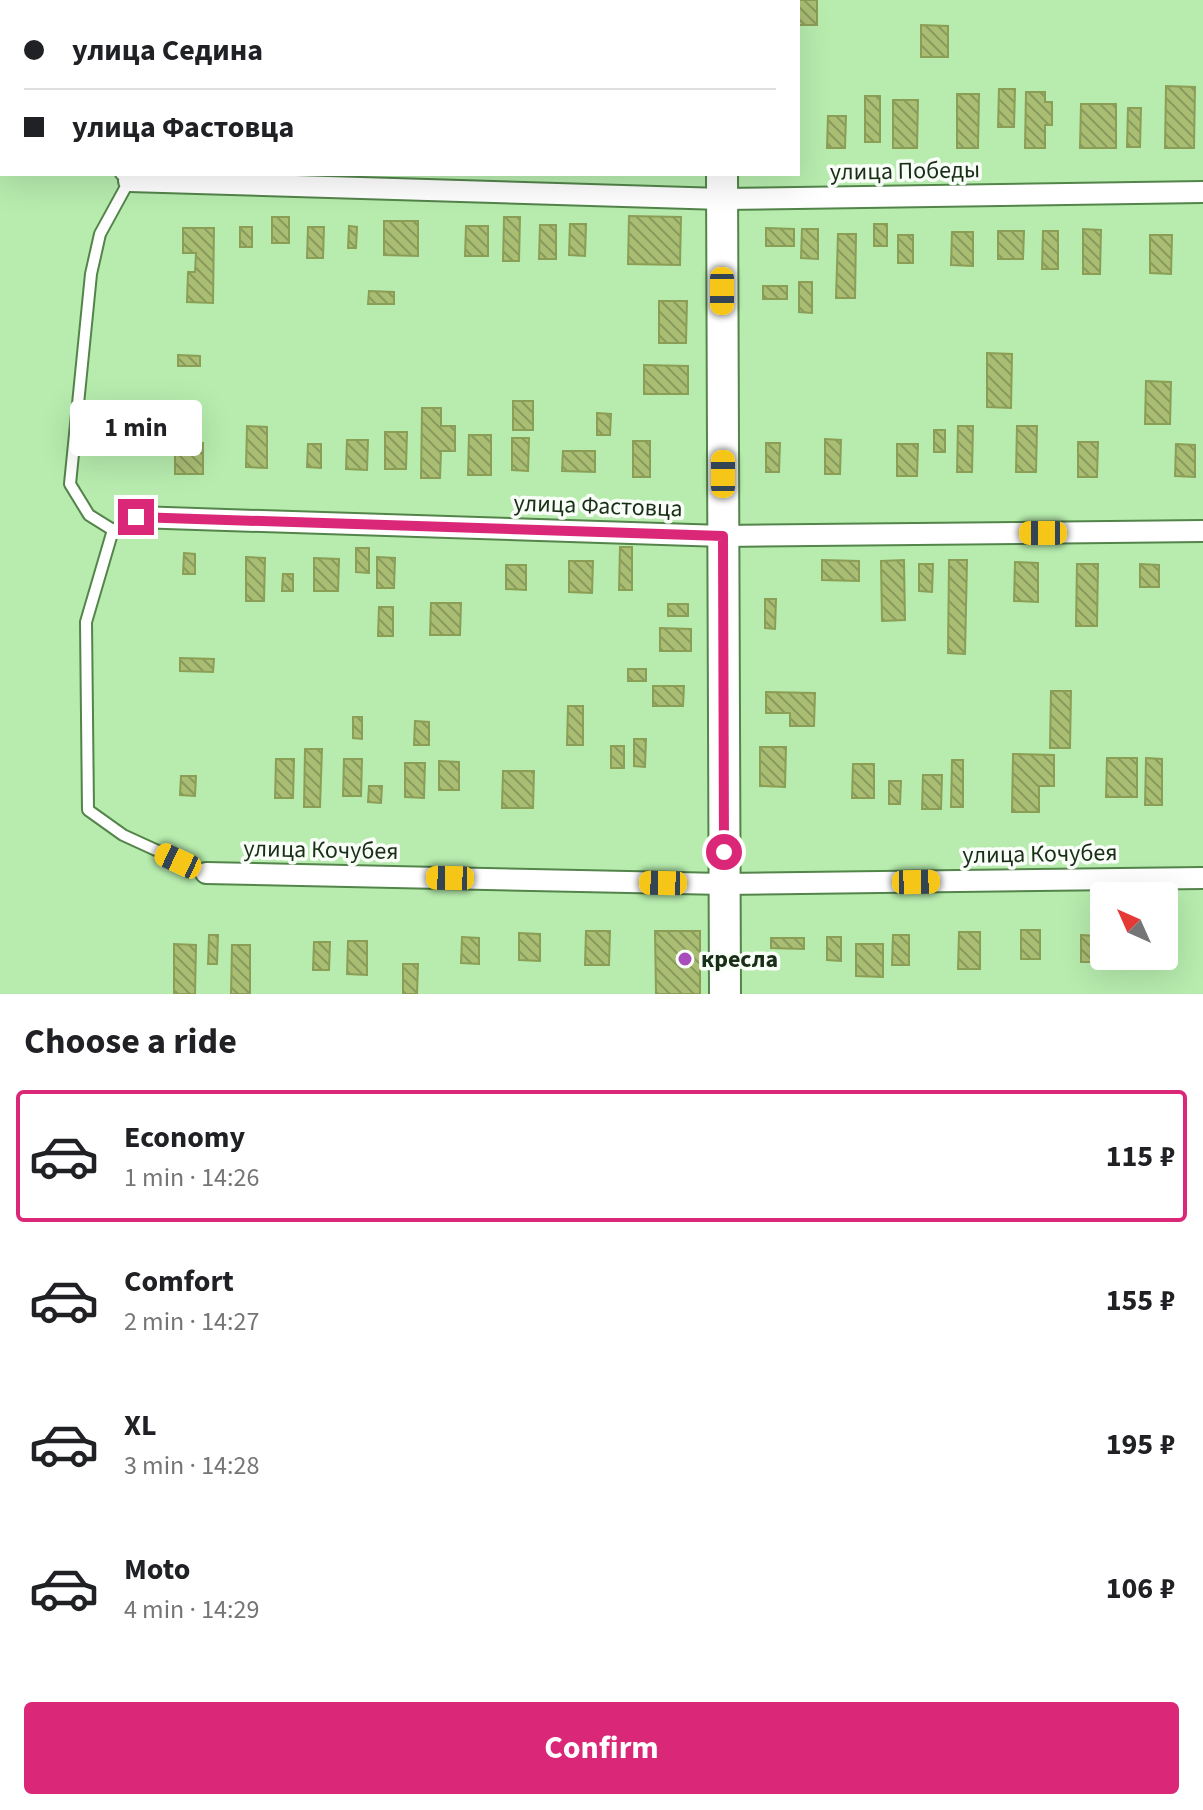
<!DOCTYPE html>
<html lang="en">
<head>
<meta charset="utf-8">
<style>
  :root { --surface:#fff; --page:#f6f6f6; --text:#202124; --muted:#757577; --line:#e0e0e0; --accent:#db2777 }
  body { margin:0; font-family:"Source Sans 3",sans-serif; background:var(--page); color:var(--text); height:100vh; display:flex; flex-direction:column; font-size:30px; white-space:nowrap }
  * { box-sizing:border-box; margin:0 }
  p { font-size:26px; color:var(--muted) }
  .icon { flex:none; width:44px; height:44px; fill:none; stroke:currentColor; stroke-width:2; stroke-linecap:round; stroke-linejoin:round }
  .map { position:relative; height:994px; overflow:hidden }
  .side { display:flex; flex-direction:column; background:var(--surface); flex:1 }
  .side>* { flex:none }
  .hud { position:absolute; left:0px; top:0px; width:800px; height:176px; box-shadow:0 8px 32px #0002; display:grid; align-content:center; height:176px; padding:0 24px; background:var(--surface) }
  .needle { width:52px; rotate:315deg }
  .tools { position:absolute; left:1090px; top:882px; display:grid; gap:16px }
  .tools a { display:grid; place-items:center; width:88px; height:88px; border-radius:8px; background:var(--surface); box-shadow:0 8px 32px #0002; font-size:40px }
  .end { position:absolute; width:36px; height:36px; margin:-18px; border:10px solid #db2777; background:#fff; box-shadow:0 0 0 4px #fff }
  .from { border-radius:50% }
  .bubble { position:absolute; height:56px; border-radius:8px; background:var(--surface); box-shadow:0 8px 32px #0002; font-size:26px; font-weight:700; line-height:56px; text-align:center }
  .car { position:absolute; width:24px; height:48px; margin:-24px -12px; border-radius:10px; box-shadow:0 0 6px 2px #0007; background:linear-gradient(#f5c518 24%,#345 0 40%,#f5c518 0 76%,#345 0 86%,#f5c518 0) }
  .hud b { display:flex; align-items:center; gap:28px; height:76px; font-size:30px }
  .hud b+b { border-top:2px solid var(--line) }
  .hud i { width:20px; height:20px; background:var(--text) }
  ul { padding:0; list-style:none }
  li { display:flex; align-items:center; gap:24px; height:132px; margin:0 16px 12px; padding:0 8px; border:4px solid transparent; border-radius:8px }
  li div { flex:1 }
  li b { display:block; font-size:30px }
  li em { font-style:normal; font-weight:700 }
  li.current { border-color:var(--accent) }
  li>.icon { width:72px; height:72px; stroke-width:1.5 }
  h2 { padding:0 24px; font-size:36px; line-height:96px }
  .button { display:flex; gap:16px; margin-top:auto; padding:16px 24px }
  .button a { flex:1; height:92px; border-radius:8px; background:var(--accent); color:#fff; font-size:32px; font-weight:700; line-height:92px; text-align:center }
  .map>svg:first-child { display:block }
  .building { fill:url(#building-back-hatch); stroke:#8b9e55; stroke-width:2 }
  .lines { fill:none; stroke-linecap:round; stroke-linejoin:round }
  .service-casing { stroke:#53844a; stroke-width:14 }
  .minor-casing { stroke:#53844a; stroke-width:24 }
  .secondary-casing { stroke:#53844a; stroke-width:34 }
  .service { stroke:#fff; stroke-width:10 }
  .minor { stroke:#fff; stroke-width:20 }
  .secondary { stroke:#fff; stroke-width:30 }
  .route { stroke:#db2777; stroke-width:10 }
  .poi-dot { fill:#a84db9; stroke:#f9fef8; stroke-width:3 }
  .labels { text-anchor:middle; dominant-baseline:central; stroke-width:7; stroke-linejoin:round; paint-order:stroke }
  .street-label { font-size:24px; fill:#192e16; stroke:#f9fef8 }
  .poi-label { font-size:24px; font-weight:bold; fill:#192e16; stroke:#f9fef8; text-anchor:start }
</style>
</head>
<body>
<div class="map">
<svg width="1203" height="994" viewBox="0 0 1203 994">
  <defs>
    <pattern id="building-back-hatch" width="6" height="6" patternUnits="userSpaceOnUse" patternTransform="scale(2)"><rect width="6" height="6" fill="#a9bd73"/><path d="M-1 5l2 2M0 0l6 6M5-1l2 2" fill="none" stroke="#899a5d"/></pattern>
  </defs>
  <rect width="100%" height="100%" fill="#b7ecae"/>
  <g class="building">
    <rect x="798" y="0" width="19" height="25"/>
    <polygon points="921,25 948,26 948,57 921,57"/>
    <polygon points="1166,86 1195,87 1194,148 1165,148"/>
    <polygon points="999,89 1015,89 1014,127 998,127"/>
    <polygon points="1026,92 1045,92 1045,102 1052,102 1052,125 1045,125 1045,148 1025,148"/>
    <polygon points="957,94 979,94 978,148 957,148"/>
    <rect x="865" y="96" width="15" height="46"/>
    <polygon points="893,100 918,100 917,148 893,148"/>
    <polygon points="1081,104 1116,104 1116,148 1080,148"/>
    <polygon points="1128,108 1141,108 1140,147 1127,147"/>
    <polygon points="828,116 846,116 845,148 827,148"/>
    <polygon points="629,216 681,217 680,265 628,264"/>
    <rect x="272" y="217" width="17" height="26"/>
    <polygon points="504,217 520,217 519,261 503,261"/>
    <polygon points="384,221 418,221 418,256 384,255"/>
    <polygon points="570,224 586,224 585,256 569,255"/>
    <rect x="874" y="224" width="13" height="22"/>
    <polygon points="540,225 556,225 556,259 539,259"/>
    <polygon points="349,226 357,227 356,248 348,248"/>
    <polygon points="466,226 488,226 488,256 465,256"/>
    <rect x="240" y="227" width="12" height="20"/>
    <polygon points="308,227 324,227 323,258 307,258"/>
    <polygon points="183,228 214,228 213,303 187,302 188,272 195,272 196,253 183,253"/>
    <polygon points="766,228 794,229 794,246 766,246"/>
    <polygon points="802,229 818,229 818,259 801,258"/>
    <polygon points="1083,229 1101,230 1100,274 1083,274"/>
    <polygon points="998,231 1024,231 1023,259 998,259"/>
    <polygon points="1043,231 1058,231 1058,269 1042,269"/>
    <polygon points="952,232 973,232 973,266 951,265"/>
    <polygon points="838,234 856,234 855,298 836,298"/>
    <rect x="898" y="235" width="15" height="28"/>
    <polygon points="1150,235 1172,235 1171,274 1150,273"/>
    <polygon points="799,282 812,282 812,313 799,312"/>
    <rect x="763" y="286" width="24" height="13"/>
    <polygon points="369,291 394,292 394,304 368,304"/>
    <polygon points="659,301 687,301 686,343 659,343"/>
    <polygon points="987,353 1012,354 1011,408 987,407"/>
    <polygon points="178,355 200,356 200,366 178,366"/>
    <polygon points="644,365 688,366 688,394 644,394"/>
    <polygon points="1146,381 1171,382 1170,424 1145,424"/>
    <rect x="513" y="401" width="20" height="29"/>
    <polygon points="422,408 441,408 441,426 455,426 455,451 441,451 440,478 421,478"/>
    <polygon points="597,413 611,414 610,435 597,435"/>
    <polygon points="247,426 267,427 267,468 246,467"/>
    <polygon points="958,426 973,426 972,472 957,472"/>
    <polygon points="1017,426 1037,426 1036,472 1016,472"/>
    <rect x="934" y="430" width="11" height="22"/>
    <polygon points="385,432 407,432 406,469 385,469"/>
    <polygon points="469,435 491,435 491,475 468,475"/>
    <polygon points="512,438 529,438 528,471 512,470"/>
    <polygon points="825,439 841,440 840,474 825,474"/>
    <polygon points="347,440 368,440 367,470 346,469"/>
    <rect x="633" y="441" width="17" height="36"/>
    <polygon points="1078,442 1098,442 1097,477 1078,477"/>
    <rect x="175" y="443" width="28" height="31"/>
    <polygon points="766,443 780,443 779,472 766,472"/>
    <polygon points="308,444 321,444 321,468 307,467"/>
    <polygon points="897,444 918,444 917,476 897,476"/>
    <polygon points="1176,444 1195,445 1195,477 1175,476"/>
    <polygon points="563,451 595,451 595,472 562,471"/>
    <polygon points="620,547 632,547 632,590 619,590"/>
    <polygon points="356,548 369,548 369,573 356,572"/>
    <polygon points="184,553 195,554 195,574 183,574"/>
    <polygon points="246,557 265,558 264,601 246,601"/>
    <polygon points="377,557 395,558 394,588 377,588"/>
    <polygon points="314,558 339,559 338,591 314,591"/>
    <polygon points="822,560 859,561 859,581 822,580"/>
    <polygon points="904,560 905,620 882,621 881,561"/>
    <polygon points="949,560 967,560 965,654 948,653"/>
    <polygon points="569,561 593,561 592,593 569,592"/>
    <polygon points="1015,562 1038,563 1038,602 1014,601"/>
    <polygon points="919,564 933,564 932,592 919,591"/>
    <polygon points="1077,564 1098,564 1097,626 1076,626"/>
    <polygon points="1140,564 1159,565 1159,587 1140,587"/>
    <polygon points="506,565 526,565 526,590 506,589"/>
    <polygon points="283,574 293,574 293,591 282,591"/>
    <polygon points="765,599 776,599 775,629 765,628"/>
    <polygon points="431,603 461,603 460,635 430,635"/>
    <rect x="668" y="604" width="20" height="12"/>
    <polygon points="379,607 393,607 393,636 378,636"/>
    <polygon points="660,628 691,629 691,651 660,651"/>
    <polygon points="180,658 214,659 213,672 180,671"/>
    <rect x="628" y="669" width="18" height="12"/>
    <polygon points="653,686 684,686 683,706 653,706"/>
    <polygon points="1051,691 1071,691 1070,748 1050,748"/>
    <polygon points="766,692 815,693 814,726 790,726 790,713 766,713"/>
    <polygon points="568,706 583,706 583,745 567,745"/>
    <polygon points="353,717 362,717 362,739 353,738"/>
    <polygon points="415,721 429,722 429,745 414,745"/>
    <polygon points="634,739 646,739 645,767 634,766"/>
    <rect x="611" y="746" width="13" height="22"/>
    <polygon points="760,747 786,747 785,787 760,786"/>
    <polygon points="305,749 322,749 320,807 304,807"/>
    <polygon points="1013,754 1054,755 1054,786 1039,786 1039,812 1012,812"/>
    <polygon points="1107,758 1137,758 1137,797 1106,797"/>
    <polygon points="1146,758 1162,759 1162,805 1145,805"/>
    <polygon points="276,759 294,759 293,798 275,798"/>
    <polygon points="344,759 362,759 361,796 343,796"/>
    <polygon points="952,760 963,760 963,807 951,807"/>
    <polygon points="439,761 459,762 459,790 439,790"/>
    <polygon points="405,763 425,763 424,798 405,797"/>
    <polygon points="853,764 874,764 874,798 852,798"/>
    <polygon points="503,771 534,771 533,808 502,808"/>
    <polygon points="923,775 942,775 941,809 922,809"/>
    <polygon points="181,776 196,776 195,796 180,795"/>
    <polygon points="889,781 901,781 900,804 889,804"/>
    <polygon points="369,786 382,786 381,803 368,802"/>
    <rect x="1021" y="930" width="19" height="29"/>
    <polygon points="586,931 610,931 609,965 585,965"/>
    <polygon points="655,931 700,931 700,994 656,994"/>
    <polygon points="959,932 980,932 980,969 958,969"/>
    <polygon points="519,933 540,934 540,961 519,960"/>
    <polygon points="209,935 218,935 217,964 208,964"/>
    <polygon points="893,935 909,935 909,965 892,965"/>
    <polygon points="1081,935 1097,936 1096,962 1081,962"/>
    <polygon points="462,937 479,938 479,964 461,963"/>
    <polygon points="827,937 841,937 841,961 827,960"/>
    <polygon points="771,938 804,938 804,949 771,948"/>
    <polygon points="348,941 367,941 367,975 347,974"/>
    <polygon points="314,942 330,942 329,970 313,970"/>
    <polygon points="174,944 196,945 195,994 174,994"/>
    <polygon points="856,944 883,944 883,977 856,976"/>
    <polygon points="232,945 250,945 250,994 231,994"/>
    <polygon points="403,964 418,964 417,994 403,994"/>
  </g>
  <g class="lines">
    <g class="service-casing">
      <g id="service">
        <polyline points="102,2 102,0"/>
        <polyline points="136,517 113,530 86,622 88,810 123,835 206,873"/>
        <polyline points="113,530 89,515 70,484 91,274 100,234 129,181 121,174"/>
      </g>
    </g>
    <g class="minor-casing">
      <g id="minor">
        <polyline points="129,181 722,199 1203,192"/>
        <polyline points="136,517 723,536 1203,531"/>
        <polyline points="206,873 724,884 1203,878"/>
      </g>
    </g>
    <g class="secondary-casing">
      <g id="secondary">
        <polyline points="719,0 719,2"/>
        <polyline points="722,174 725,994"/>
      </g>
    </g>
    <use href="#service" class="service"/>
    <use href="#minor" class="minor"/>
    <use href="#secondary" class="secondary"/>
  </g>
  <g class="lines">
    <polyline class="route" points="136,517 723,536 724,852"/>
  </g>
  <circle class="poi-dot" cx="685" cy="959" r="8"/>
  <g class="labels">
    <g class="street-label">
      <text transform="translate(905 171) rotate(-1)">улица Победы</text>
      <text transform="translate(598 506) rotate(2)">улица Фастовца</text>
      <text transform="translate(321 850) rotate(1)">улица Кочубея</text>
      <text transform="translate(1040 854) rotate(-1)">улица Кочубея</text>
    </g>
    <g class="poi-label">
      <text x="701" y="959">кресла</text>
    </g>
  </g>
</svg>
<div class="tools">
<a><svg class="needle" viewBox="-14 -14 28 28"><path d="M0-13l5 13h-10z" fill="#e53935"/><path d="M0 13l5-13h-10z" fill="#757577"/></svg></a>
</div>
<i class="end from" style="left:724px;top:852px"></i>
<i class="end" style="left:136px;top:517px"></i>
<div class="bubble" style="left:70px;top:400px;width:132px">1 min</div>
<i class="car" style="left:722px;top:291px;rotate:180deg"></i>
<i class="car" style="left:723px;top:474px;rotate:0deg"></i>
<i class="car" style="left:1043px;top:533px;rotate:270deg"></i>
<i class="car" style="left:178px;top:861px;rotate:295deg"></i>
<i class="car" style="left:450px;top:878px;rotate:271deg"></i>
<i class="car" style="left:916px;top:882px;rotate:89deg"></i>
<i class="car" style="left:663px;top:883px;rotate:271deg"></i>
<div class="hud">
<b><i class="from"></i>улица Седина</b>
<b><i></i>улица Фастовца</b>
</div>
</div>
<section class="side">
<h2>Choose a ride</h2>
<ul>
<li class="current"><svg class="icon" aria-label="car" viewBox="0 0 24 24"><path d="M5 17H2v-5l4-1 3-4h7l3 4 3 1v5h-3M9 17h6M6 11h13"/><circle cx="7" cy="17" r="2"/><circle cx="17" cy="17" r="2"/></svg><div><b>Economy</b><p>1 min · 14:26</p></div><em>115 ₽</em></li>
<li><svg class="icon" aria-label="car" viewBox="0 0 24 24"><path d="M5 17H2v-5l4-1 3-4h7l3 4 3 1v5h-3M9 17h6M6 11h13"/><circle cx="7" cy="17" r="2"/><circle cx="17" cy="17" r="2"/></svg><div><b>Comfort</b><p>2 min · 14:27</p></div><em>155 ₽</em></li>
<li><svg class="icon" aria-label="car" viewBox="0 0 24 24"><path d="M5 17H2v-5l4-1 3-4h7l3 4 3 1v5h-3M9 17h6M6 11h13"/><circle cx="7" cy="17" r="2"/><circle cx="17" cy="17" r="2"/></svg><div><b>XL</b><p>3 min · 14:28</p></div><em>195 ₽</em></li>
<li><svg class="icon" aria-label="car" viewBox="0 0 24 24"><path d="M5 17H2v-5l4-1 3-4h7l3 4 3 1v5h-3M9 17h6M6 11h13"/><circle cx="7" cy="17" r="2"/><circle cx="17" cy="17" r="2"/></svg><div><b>Moto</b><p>4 min · 14:29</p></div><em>106 ₽</em></li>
</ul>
<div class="button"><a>Confirm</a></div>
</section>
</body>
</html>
